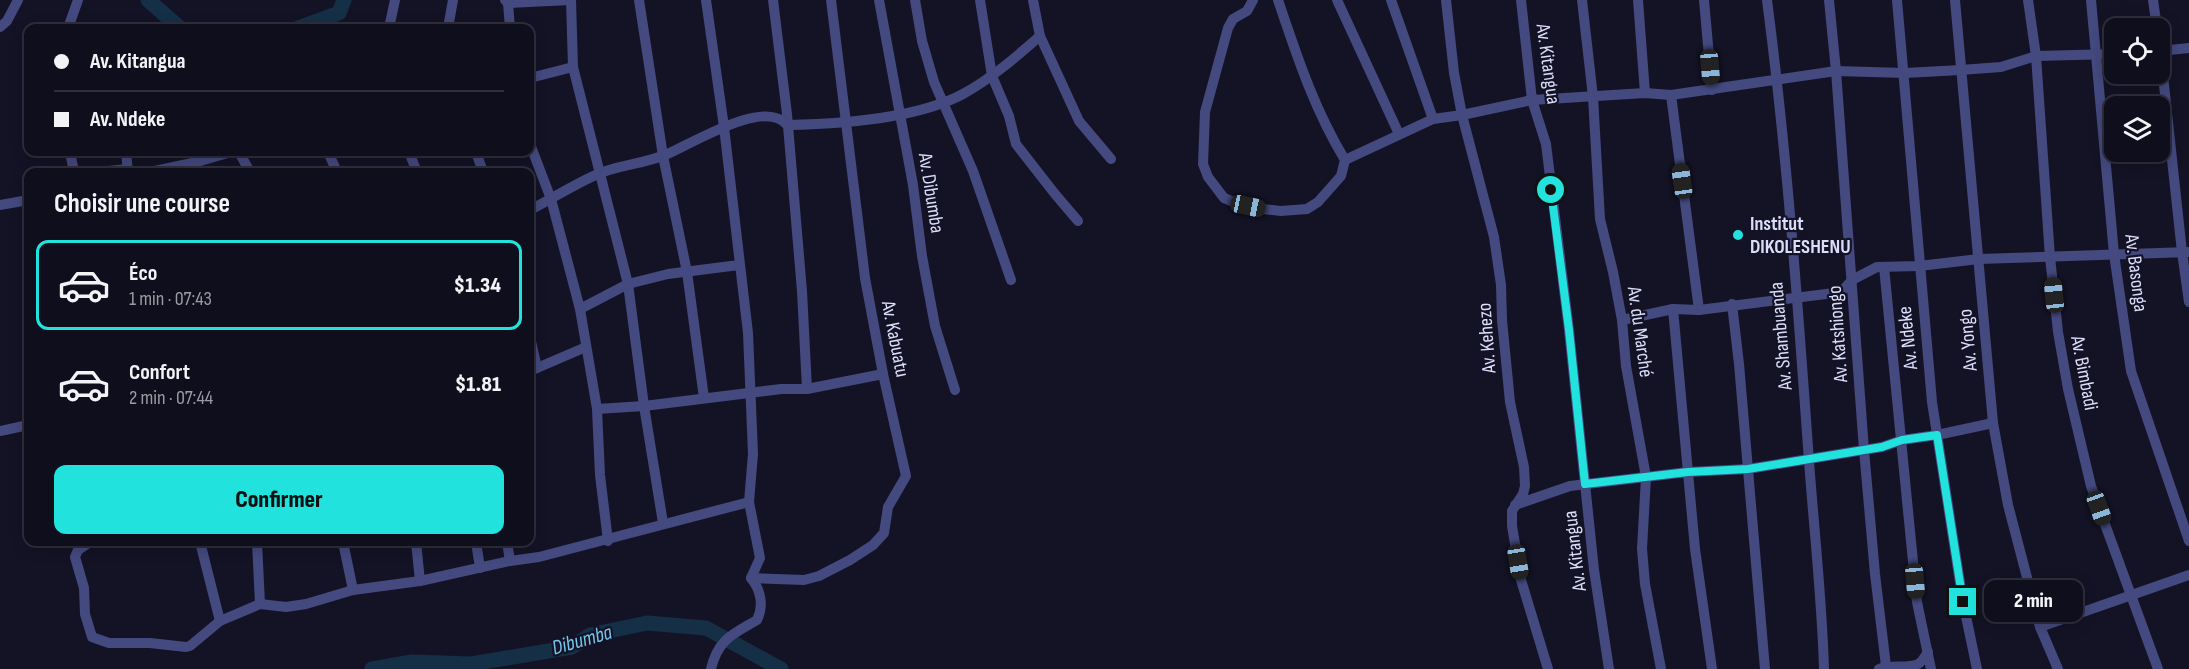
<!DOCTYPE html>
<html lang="fr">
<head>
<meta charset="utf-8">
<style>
  :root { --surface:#0f0e1c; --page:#1d1c29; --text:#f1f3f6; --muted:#9b9ca3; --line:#2f2e3b; --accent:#21e2dc }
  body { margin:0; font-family:"Sofia Sans Condensed",sans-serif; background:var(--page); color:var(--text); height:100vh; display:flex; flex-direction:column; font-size:22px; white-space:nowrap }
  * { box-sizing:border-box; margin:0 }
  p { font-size:20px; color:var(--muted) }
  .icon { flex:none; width:33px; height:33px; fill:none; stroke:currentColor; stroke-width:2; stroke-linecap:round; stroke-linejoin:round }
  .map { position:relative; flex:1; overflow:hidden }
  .panel { position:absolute; left:24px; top:168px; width:510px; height:378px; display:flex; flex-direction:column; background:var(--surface); border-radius:12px; box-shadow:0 3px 15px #0003,0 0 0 2px var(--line) }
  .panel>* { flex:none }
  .hud { position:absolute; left:24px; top:24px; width:510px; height:132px; border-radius:12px; box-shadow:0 3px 15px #0003,0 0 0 2px var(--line); display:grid; align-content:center; height:132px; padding:0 30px; background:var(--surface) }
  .controls { position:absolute; left:2104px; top:18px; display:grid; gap:12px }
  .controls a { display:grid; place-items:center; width:66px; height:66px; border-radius:12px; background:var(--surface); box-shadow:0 3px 15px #0003,0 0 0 2px var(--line); font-size:30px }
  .end { position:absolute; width:27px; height:27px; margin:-14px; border:8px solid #21e2dc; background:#111; box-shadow:0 0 0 3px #111 }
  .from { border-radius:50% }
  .bubble { position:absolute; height:42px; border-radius:12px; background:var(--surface); box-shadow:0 3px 15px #0003,0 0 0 2px var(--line); font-size:20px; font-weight:800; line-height:42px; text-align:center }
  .car { position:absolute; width:18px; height:36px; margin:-18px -9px; border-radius:8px; box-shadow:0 0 4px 2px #0007; background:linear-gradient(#222 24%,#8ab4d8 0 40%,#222 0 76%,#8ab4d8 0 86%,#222 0) }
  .hud b { display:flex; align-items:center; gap:21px; height:57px; font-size:22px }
  .hud b+b { border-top:2px solid var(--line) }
  .hud i { width:15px; height:15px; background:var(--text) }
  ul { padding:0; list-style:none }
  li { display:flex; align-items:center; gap:18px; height:90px; margin:0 12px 9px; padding:0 18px; border:3px solid transparent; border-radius:12px }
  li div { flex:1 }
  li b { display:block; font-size:22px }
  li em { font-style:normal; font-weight:800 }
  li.active { border-color:var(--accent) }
  li>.icon { width:54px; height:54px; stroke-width:1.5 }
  h2 { padding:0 30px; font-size:27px; line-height:72px }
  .action { display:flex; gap:12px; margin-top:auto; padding:12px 30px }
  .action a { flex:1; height:69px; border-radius:12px; background:var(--accent); color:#111; font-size:24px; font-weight:800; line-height:69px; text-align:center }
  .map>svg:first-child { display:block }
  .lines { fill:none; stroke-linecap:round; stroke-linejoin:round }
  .river { stroke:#152f47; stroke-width:15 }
  .minor { stroke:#44497f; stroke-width:10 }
  .route { stroke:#21e2dc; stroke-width:8 }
  .poi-dot { fill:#21e2dc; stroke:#141326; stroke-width:2 }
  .labels { text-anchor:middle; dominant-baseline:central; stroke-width:4.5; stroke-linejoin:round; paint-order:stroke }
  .street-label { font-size:20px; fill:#dcddfa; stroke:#141326 }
  .poi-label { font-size:20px; font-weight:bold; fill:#dcddfa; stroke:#141326; text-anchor:start }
  .water-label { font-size:21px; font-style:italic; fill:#77c6ed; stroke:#141326 }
</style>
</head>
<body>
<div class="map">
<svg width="2189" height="669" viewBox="0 0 2189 669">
  <rect width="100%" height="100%" fill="#141326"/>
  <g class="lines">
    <g class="river">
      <polyline points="148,0 180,28"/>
      <polyline points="298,28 339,13 344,0"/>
      <polyline points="372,669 412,662 471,664 572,647 590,635 647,623 706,628 781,669"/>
    </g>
    <g class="minor">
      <polyline points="505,0 508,3 571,0"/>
      <polyline points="571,0 573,67 628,284 644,406 663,523"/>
      <polyline points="639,0 663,156 687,272 704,398"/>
      <path d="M 706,0 L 724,127 L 748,333 L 753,454 L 749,502 L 760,558 L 751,578 C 761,590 764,606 757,620 C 733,634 718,639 711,669"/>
      <polyline points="773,0 787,114 802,291 807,389"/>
      <polyline points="879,0 913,185 922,256 935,326 955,390"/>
      <polyline points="915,0 922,41 934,82 973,171 1011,280"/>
      <polyline points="980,0 992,76 1009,116 1016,144 1055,194 1078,221"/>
      <polyline points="1033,0 1040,36 1079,121 1111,159"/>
      <path d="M 1253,0 L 1247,11 L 1233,19 L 1228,28 L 1205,112 L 1203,164 L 1208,177 L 1224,198 L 1234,202 L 1263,209 L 1281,211 L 1307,209 L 1318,202 L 1341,176 L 1345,160 C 1314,109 1297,56 1278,0"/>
      <polyline points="1337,0 1399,134"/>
      <polyline points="1391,0 1433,119"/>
      <polyline points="1446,0 1454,73 1462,115 1494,237 1501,285 1502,320 1510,402 1524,467 1525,486 1523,494 1512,511 1512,526 1521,580 1548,669"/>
      <polyline points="1521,0 1532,100 1546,144 1569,330 1594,570 1609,669"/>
      <polyline points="1582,0 1593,97 1600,219 1613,272 1622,320 1626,366 1646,477 1642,549 1645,584 1661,669"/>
      <polyline points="1638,0 1645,93"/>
      <polyline points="1704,0 1712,90"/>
      <path d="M 1767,0 C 1787,153 1798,307 1809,461 C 1814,530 1822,599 1824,669"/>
      <polyline points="1829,0 1836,71 1864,450 1875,574 1886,666"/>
      <polyline points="1897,0 1932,402 1963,602 1977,669"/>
      <polyline points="1955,0 1993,423 2008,505 2040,627 2058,669"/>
      <polyline points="2028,0 2036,56 2050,257 2058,332 2068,389 2091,486 2158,669"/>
      <polyline points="2091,0 2114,254 2131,371 2189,541"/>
      <polyline points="2153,0 2157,28"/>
      <polyline points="508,3 510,28"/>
      <polyline points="0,27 7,21 18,0"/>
      <polyline points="68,28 78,0"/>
      <polyline points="389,28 395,0"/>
      <polyline points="448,28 453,0"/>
      <polyline points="2160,48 2182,252 2189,302"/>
      <polyline points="2160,51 2189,48"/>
      <polyline points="530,78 573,67"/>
      <polyline points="1671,95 1699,310"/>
      <polyline points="530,144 551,199 580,309 597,409 600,475 608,541"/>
      <polyline points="70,152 74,172"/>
      <polyline points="126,152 128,172"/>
      <polyline points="239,152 250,172"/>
      <polyline points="328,152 337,172"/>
      <polyline points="409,152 417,172"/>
      <polyline points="476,152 483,172"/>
      <polyline points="1345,160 1433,119 1462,115 1532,100 1645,93 1671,95 1836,71 1905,73 1960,70 2001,67 2036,56 2115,54"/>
      <polyline points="98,172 128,169"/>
      <polyline points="150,172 197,162 231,152"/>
      <polyline points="0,205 28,200"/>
      <path d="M 530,210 C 552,199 581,180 603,172 C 623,165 645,163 665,155 C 690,145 765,97 787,125 C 840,124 916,119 963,94 C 992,78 1016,57 1040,36"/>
      <polyline points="1884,267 1917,602 1931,669"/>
      <polyline points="1732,304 1739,364 1765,669"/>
      <polyline points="580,309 628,284 668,274 739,265"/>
      <polyline points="1673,309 1695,549 1712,669"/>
      <polyline points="1622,320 1673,309 1699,310 1834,293 1843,290 1852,280 1877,267 1919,266 1979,259 2189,252"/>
      <polyline points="530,337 537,368"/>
      <polyline points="530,371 586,347"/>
      <polyline points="597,409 644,406 781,389 807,389 883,374"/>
      <polyline points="0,431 28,425"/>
      <polyline points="1515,505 1570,486 1688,472 1748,469 1882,447 1902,440 1937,435 1993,423"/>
      <polyline points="90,542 78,550 75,557 84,588 85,614 92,637 109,643 150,643 186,647 190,646 220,621 260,604 286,607 306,604 353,590 420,581 510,561 539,557 749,502"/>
      <polyline points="200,542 220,621"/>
      <polyline points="257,542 260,604"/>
      <polyline points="343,542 353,590"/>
      <polyline points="416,542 420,581"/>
      <polyline points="476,542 480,568"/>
      <polyline points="507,542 510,561"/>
      <polyline points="751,578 804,580 819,576 850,560 873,545 884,533 888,507 906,476 883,374 865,278 831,0"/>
      <polyline points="2040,627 2189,575"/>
      <path d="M 1879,669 C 1891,664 1907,669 1918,664 C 1922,662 1926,655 1928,652"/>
    </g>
  </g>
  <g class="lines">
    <polyline class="route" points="1551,190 1569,330 1585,484 1688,472 1748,469 1882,447 1902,440 1937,435 1963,602"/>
  </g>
  <circle class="poi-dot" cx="1738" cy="235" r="6"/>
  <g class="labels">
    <g class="street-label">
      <text transform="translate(1548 64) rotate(82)">Av. Kitangua</text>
      <text transform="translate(931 193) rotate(81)">Av. Dibumba</text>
      <text transform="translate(2136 273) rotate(83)">Av. Basonga</text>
      <text transform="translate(1640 332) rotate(82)">Av. du Marché</text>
      <text transform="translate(1838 334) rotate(-94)">Av. Katshiongo</text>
      <text transform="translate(1781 336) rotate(-95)">Av. Shambuanda</text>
      <text transform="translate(1487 338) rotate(-94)">Av. Kehezo</text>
      <text transform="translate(1908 338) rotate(-96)">Av. Ndeke</text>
      <text transform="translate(895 339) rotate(79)">Av. Kabuatu</text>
      <text transform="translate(1968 340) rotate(-95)">Av. Yongo</text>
      <text transform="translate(2084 373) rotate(79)">Av. Bimbadi</text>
      <text transform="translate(1575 551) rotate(-97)">Av. Kitangua</text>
    </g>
    <g class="poi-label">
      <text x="1750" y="224">Institut<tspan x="1750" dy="23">DIKOLESHENU</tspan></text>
    </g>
    <g class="water-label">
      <text transform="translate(582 640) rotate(-16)">Dibumba</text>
    </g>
  </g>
</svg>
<div class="controls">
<a><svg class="icon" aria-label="locate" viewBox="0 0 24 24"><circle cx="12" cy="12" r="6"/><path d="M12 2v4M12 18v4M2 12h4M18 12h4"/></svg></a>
<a><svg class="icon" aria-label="layers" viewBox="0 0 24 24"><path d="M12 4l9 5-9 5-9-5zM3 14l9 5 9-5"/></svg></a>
</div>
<i class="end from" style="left:1551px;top:190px"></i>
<i class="end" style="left:1963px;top:602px"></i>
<div class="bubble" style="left:1984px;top:580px;width:99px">2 min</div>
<i class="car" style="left:1710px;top:67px;rotate:175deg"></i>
<i class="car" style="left:1682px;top:181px;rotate:352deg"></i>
<i class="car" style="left:1248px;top:206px;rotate:102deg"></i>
<i class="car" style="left:2054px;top:295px;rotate:354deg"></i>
<i class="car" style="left:2099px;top:508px;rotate:160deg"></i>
<i class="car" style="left:1518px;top:562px;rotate:171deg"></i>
<i class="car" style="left:1915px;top:581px;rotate:175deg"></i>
<div class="hud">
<b><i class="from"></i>Av. Kitangua</b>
<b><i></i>Av. Ndeke</b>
</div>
<section class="panel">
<h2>Choisir une course</h2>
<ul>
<li class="active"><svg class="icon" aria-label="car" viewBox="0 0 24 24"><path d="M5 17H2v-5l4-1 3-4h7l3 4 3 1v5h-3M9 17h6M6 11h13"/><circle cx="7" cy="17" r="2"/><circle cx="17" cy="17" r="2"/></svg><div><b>Éco</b><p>1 min · 07:43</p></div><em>$1.34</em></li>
<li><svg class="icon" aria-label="car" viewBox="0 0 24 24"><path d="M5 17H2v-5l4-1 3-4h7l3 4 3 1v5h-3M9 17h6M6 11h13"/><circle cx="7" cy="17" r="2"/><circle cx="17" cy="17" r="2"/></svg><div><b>Confort</b><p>2 min · 07:44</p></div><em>$1.81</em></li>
</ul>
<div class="action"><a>Confirmer</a></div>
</section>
</div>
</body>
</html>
